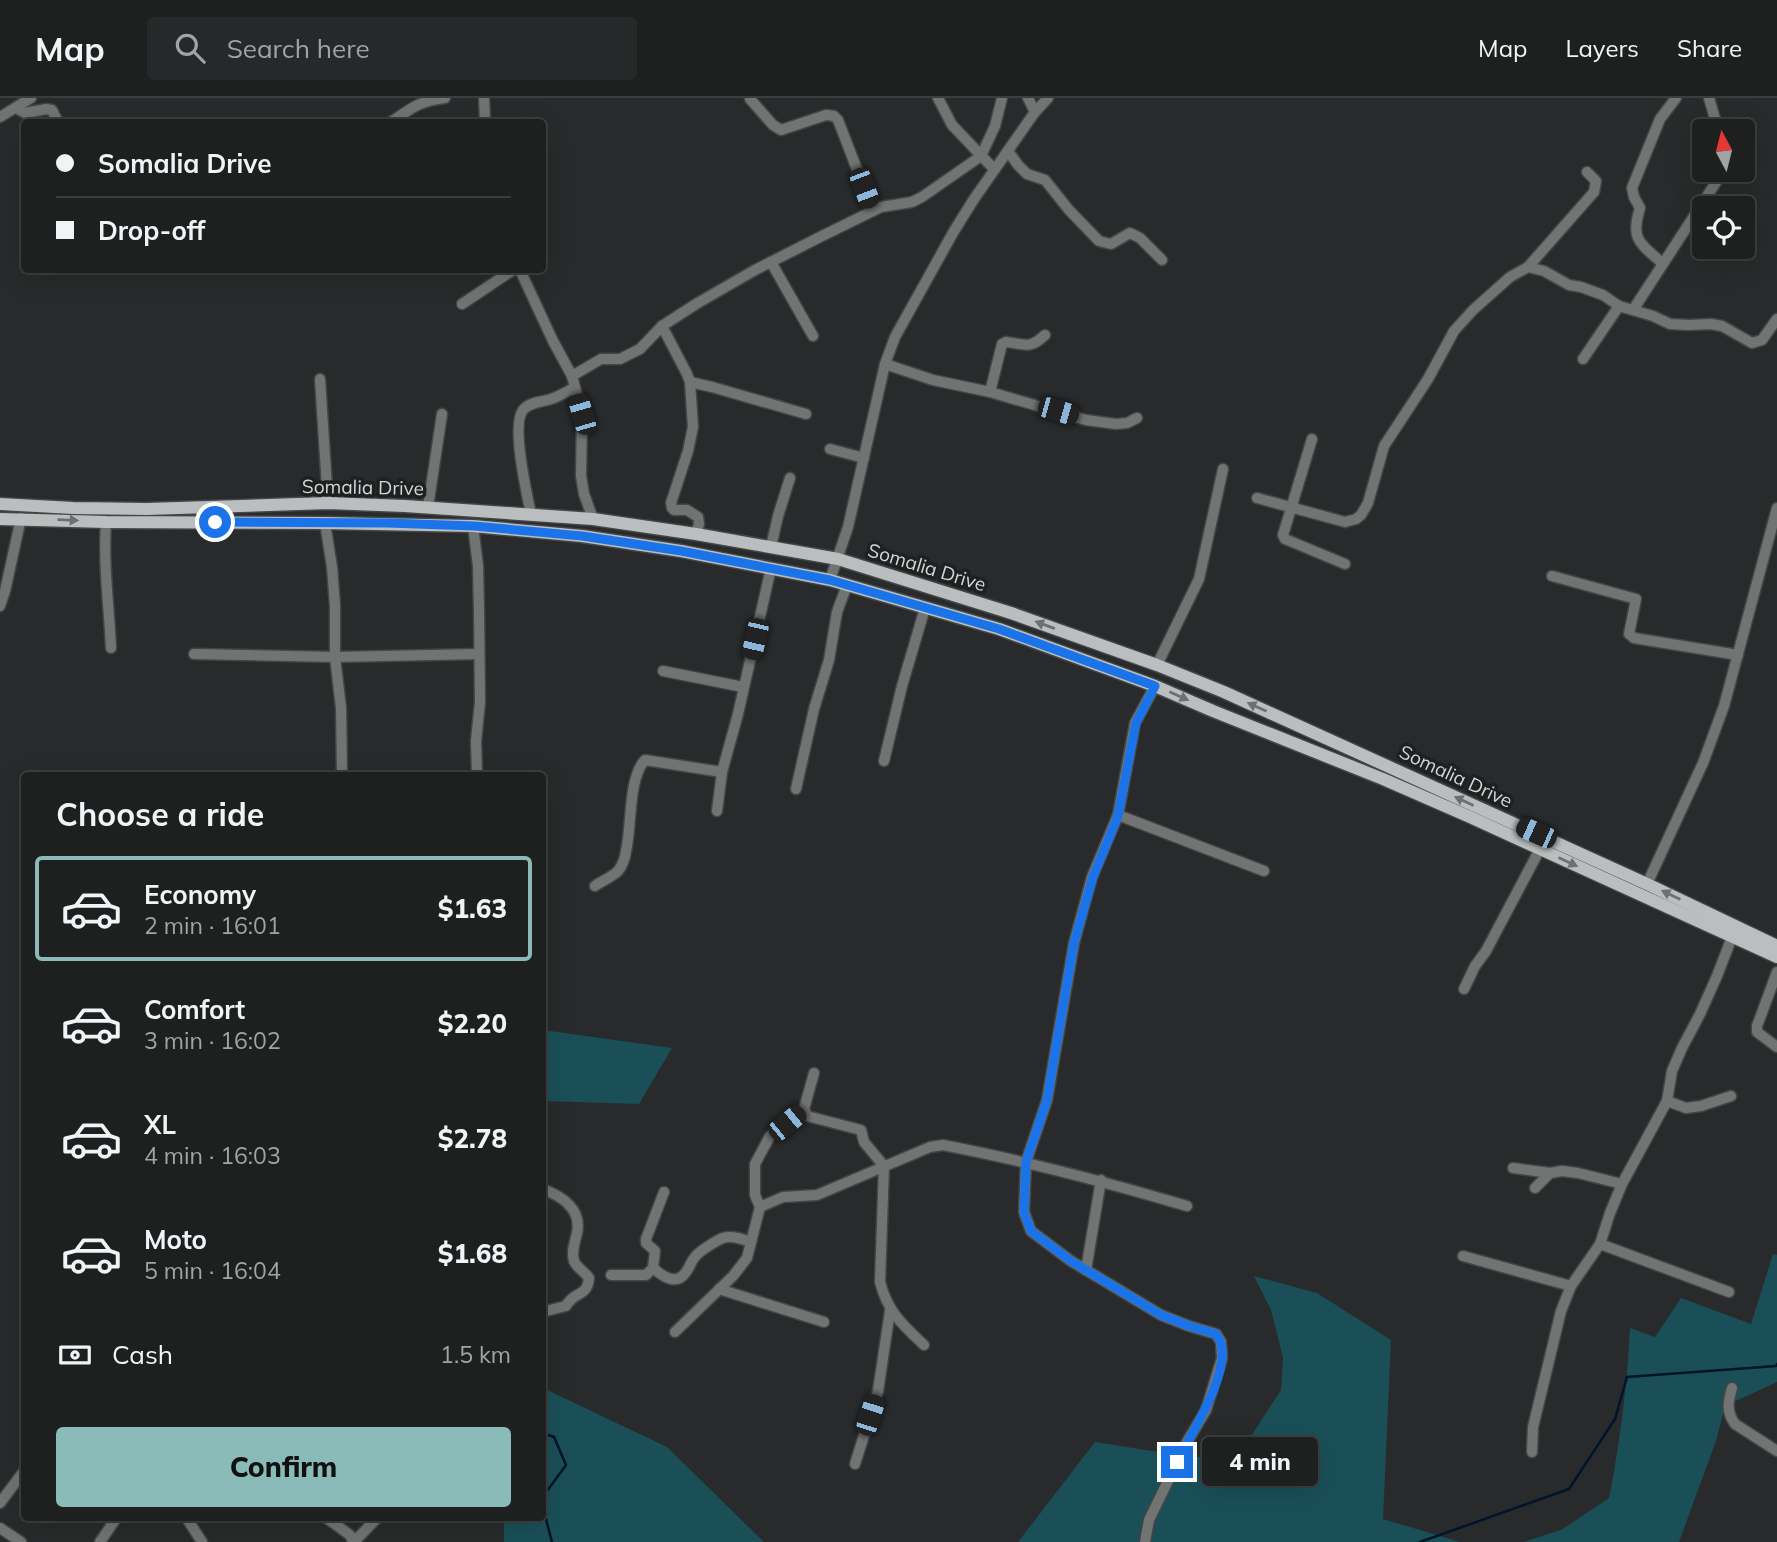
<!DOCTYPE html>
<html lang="en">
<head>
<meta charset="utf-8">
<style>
  :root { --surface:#1e2020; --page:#262829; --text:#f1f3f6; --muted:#a1a3a5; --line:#3c3e3e; --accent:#8bbbb9 }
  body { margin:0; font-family:Mulish,sans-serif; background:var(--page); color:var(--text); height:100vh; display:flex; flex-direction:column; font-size:26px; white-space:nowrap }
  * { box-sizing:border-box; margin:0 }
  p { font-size:23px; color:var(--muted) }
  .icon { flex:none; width:38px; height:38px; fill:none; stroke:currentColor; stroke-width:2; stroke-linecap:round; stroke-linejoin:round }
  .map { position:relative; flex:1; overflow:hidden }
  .drawer { position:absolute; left:21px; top:674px; width:525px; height:749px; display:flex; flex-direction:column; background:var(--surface); border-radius:7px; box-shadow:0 7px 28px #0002,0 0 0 2px var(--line) }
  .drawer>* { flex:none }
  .guide { position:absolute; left:21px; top:21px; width:525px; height:154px; border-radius:7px; box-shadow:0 7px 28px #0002,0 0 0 2px var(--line); display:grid; align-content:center; height:154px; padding:0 35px; background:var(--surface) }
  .needle { width:46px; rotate:353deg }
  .buttons { position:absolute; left:1692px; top:21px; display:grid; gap:14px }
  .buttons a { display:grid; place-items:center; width:63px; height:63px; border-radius:7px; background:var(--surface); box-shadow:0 7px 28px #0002,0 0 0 2px var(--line); font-size:35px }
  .end { position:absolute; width:32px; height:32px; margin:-16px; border:9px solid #1a73e8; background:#fff; box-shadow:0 0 0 4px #fff }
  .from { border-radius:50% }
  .bubble { position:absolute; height:49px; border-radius:7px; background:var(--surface); box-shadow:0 7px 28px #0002,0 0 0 2px var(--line); font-size:23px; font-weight:800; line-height:49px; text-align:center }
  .car { position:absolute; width:21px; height:42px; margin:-21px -10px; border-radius:9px; box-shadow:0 0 5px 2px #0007; background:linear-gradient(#222 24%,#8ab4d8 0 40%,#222 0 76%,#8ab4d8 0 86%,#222 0) }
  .guide b { display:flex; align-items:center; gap:24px; height:66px; font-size:26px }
  .guide b+b { border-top:2px solid var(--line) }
  .guide i { width:18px; height:18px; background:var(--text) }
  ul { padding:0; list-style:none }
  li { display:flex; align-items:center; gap:21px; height:105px; margin:0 14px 10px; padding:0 21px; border:4px solid transparent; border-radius:7px }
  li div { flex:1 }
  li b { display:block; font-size:26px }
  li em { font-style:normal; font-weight:800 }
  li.active { border-color:var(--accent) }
  li>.icon { width:63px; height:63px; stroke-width:1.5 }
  h2 { padding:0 35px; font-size:32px; line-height:84px }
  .pay { display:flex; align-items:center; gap:18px; height:77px; padding:0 35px; font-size:26px }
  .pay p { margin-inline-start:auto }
  .primary-button { display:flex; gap:14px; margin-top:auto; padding:14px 35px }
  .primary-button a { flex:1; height:80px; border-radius:7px; background:var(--accent); color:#111; font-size:28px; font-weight:800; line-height:80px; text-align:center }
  header { display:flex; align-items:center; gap:42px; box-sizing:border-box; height:98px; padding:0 35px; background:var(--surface); border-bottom:2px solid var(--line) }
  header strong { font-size:33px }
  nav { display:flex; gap:38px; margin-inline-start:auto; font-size:24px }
  .search { width:490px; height:63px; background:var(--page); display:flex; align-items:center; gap:18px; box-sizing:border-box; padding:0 24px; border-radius:7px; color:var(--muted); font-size:26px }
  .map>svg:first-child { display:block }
  .green { fill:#1a4f58 }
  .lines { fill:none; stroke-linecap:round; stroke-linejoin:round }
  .stream { stroke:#00142b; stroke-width:2.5 }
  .minor-casing { stroke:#444646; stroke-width:13 }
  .major-casing { stroke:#444646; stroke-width:15 }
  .minor { stroke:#727474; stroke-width:10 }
  .major { stroke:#bbbebf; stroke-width:12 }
  .oneway { fill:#6c7070 }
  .route { stroke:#1a73e8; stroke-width:9 }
  .labels { text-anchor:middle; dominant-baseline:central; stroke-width:7; stroke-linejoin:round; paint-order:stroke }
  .street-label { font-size:19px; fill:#d4d6d6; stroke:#1e2121 }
</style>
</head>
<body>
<header>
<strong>Map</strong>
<div class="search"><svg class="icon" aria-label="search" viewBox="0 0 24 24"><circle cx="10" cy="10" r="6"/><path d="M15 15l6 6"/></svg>Search here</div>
<nav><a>Map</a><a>Layers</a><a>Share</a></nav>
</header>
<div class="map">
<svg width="1777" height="1444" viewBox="0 0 1777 1444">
  <rect width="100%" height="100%" fill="#282a2b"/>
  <g class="green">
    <polygon points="543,932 672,950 639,1006 543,1003"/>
    <path d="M 1773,1156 L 1777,1157 L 1777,1284 L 1725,1308 L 1716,1343 L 1679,1444 L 1523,1444 L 1561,1432 L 1609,1400 C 1620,1344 1627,1288 1630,1230 L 1655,1239 L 1681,1200 L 1751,1226 Z"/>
    <polygon points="1254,1178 1317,1195 1391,1242 1383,1421 1460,1444 1018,1444 1095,1344 1184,1358 1236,1361 1281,1292 1283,1260 1271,1212"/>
    <polygon points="543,1290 667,1349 764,1444 504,1444 504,1419 542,1419"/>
  </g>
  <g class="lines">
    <g class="stream">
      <polyline points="542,1335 554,1339 566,1367 542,1400"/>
      <polyline points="542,1406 552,1444"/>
      <polyline points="1420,1444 1569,1391 1615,1321 1627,1279 1776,1268 1777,1266"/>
    </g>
    <g class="minor-casing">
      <g id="minor">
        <polyline points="484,0 485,24"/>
        <polyline points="938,0 952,27 994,71"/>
        <polyline points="1028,0 1035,14"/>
        <polyline points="1709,0 1716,24 1722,33"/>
        <polyline points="750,1 773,27 781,32 826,17 834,18 838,22 873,113"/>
        <polyline points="16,10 25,15 46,11 52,12 58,24"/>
        <polyline points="0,19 31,0"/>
        <path d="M 391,24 C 412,10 419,3 445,0"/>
        <polyline points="1008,53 1018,67 1027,76 1045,82 1069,112 1099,143 1111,146 1130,135 1140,140 1162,162"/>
        <polyline points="771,164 813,238"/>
        <path d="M 1662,165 C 1640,145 1630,142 1640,110 L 1634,99 L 1632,90 L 1660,21 L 1676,0"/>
        <polyline points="1528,169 1594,94 1596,83 1587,74"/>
        <polyline points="520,172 553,243 572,278 582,316 581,378 584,396 593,421"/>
        <polyline points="462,206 513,172"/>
        <polyline points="1633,212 1724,72"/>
        <polyline points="662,228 687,276 690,284 693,329 688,353 671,405 672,410 674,412 687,412 698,419 699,426 696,436"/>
        <polyline points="1583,261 1619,208"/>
        <polyline points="885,266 933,282 990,294 1086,322 1116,326 1127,325 1137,320"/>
        <polyline points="572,278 601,261 620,261 640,251 662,228 696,206 755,172 822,138 881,109 912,104 922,99 981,58 995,28 1002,0"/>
        <polyline points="320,281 328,405"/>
        <polyline points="690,284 712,289 806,316"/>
        <path d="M 990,294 L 1002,246 L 1006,244 C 1025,246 1029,252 1045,237"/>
        <polyline points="1312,341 1283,437 1285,441 1345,466"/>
        <polyline points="830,351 864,360"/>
        <polyline points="1257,400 1345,424 1356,421 1361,417 1368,405 1384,348 1428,281 1454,233 1473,212 1510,179 1528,169 1544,173 1569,187 1581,189 1603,197 1619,208 1653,218 1670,226 1689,227 1711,226 1722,228 1752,245 1762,242 1777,221"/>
        <polyline points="428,409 442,316"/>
        <path d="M 531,416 C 527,397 511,327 523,312 C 530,303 545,304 554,300 C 561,297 568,293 574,290"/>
        <path d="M 106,424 C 103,466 109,508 111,550"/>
        <polyline points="325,425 332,469 335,508 335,559 341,610 342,677"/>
        <polyline points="473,428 478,468 479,513 480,604 476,643 477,677"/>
        <polyline points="771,449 778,418 790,380"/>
        <polyline points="1552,478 1636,501 1629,536 1634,540 1738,557"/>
        <polyline points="830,482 848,429 885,266 895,239 954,133 974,101 1035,14 1048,0"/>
        <polyline points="0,508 5,493 21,420"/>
        <polyline points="194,556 335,559 479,556"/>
        <polyline points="1157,567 1199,481 1223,371"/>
        <polyline points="663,573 743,589"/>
        <polyline points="884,663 902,588 925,510"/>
        <polyline points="796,691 814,611 829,562 837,514 847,487"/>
        <polyline points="717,713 722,674 738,616 771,470"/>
        <polyline points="1118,717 1264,773"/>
        <polyline points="1647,786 1703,665 1724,608 1777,410"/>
        <path d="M 595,788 C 602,783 612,779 618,773 C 623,767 625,760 626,753 C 632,728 628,680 645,662 L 722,674"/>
        <polyline points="1777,874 1757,928 1757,934 1777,949"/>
        <polyline points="1464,891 1475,868 1486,853 1540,751"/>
        <path d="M 814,975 L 804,1011 L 807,1018 L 861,1032 L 864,1044 L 884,1068 L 880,1184 C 888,1215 903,1227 924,1247"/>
        <polyline points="1667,1003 1686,1010 1701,1008 1731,998"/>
        <polyline points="1513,1070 1550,1075 1562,1073 1578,1075 1622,1086"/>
        <polyline points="1535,1090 1550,1075"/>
        <path d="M 542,1091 C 562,1098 582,1111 577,1135 C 575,1144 571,1154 574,1163 C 577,1170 585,1174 589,1180 C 587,1200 575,1192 566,1208 L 542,1214"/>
        <path d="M 760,1109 L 783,1099 L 817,1097 L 930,1049 L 943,1047 C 1026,1063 1106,1084 1187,1108"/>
        <polyline points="1600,1146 1729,1194"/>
        <polyline points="1463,1158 1571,1188"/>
        <path d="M 653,1170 C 663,1179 677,1188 686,1174 C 690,1169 691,1163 695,1159 C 698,1154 717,1142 723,1140 C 731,1137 743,1141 751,1144"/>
        <polyline points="1086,1172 1101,1082"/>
        <polyline points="611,1177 646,1177 653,1170 655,1153 646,1145 646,1141 664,1094"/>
        <polyline points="719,1191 824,1224"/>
        <polyline points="675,1234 733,1178 747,1160 760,1109 755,1097 755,1066 770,1038 804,1011"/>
        <path d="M 1732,1290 C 1728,1303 1726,1314 1735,1326 L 1777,1353"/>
        <polyline points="1532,1354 1533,1329 1561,1213 1571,1188 1600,1146 1610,1115 1622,1086 1667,1003 1672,973 1682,950 1700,916 1717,878 1732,839"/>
        <polyline points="855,1366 878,1293 890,1213"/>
        <polyline points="0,1405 24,1373"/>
        <polyline points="186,1419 202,1444"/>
        <polyline points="325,1419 350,1437 353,1444"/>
        <polyline points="0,1430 21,1444"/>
        <polyline points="100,1444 117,1419"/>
        <polyline points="354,1444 378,1419"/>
        <polyline points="1145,1444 1149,1422 1187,1344 1206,1312 1222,1260 1221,1244 1216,1236 1189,1228 1161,1217 1071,1163 1031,1133 1024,1114 1026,1064 1047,1002 1074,845 1092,779 1118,717 1135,625 1155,588"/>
      </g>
    </g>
    <g class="major-casing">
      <g id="major">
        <polyline points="0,406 73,410 147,411 328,405 405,408 593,421 696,436 838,461 1011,515 1157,567 1224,594 1647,786 1777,848"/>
        <polyline points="0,421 106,424 325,425 473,428 582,438 681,453 830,482 999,531 1155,588 1213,613 1383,681 1470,719 1777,859"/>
      </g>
    </g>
    <use href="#minor" class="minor"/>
    <use href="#major" class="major"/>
  </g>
  <defs><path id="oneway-solid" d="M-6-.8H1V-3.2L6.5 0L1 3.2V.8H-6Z" transform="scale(1.75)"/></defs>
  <g class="oneway">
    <use href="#oneway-solid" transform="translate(68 422) rotate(2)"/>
    <use href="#oneway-solid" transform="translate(1045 527) rotate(-160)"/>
    <use href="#oneway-solid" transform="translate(1179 598) rotate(24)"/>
    <use href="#oneway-solid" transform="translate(1257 609) rotate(-156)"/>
    <use href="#oneway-solid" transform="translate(1464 703) rotate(-155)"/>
    <use href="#oneway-solid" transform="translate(1568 764) rotate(25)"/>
    <use href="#oneway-solid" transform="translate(1671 797) rotate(-154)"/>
  </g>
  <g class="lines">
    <path class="route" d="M 215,424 L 388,425 L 474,428 L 582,438 L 681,453 L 830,482 L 999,531 L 1155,588 L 1136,625 L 1118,718 L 1093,779 L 1074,845 L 1047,1002 L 1026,1064 L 1024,1114 L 1031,1133 L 1071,1163 L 1161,1217 L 1189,1228 L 1216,1236 C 1217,1238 1221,1243 1221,1246 C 1230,1276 1191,1336 1177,1364"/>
  </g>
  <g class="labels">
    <g class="street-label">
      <text transform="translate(363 389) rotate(1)">Somalia Drive</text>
      <text transform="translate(927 469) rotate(17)">Somalia Drive</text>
      <text transform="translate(1456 678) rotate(25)">Somalia Drive</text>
    </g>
  </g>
</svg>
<div class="buttons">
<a><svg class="needle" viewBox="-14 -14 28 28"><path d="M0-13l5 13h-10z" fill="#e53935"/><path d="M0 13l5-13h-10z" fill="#a1a3a5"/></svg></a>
<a><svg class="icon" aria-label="locate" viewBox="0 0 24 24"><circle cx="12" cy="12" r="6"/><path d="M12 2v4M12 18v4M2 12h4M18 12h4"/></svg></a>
</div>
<i class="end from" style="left:215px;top:424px"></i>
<i class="end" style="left:1177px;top:1364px"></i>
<div class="bubble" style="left:1202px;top:1339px;width:116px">4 min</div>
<i class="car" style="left:864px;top:90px;rotate:159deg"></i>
<i class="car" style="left:1058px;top:313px;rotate:106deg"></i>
<i class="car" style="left:582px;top:316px;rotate:344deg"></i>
<i class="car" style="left:755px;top:541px;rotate:193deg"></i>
<i class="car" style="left:1536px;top:735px;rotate:294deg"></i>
<i class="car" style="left:787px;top:1025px;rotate:51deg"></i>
<i class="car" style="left:870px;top:1317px;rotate:18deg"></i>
<div class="guide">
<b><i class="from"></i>Somalia Drive</b>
<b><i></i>Drop-off</b>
</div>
<section class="drawer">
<h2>Choose a ride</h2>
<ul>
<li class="active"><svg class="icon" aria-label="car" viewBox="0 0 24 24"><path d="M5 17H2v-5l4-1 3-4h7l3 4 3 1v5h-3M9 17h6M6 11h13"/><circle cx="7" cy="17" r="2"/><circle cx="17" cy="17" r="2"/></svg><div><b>Economy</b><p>2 min · 16:01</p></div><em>$1.63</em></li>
<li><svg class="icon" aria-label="car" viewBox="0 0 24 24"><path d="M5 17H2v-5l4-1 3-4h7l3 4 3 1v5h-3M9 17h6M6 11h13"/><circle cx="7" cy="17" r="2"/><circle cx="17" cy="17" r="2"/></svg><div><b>Comfort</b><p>3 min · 16:02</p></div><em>$2.20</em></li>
<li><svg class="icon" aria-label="car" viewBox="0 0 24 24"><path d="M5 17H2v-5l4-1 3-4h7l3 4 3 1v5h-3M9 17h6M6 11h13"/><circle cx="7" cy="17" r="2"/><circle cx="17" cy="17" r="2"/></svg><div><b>XL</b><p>4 min · 16:03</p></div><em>$2.78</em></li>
<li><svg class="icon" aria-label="car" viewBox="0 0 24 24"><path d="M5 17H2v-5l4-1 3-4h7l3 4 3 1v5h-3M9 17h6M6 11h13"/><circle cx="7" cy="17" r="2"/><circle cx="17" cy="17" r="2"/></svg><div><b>Moto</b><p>5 min · 16:04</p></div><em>$1.68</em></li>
</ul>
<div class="pay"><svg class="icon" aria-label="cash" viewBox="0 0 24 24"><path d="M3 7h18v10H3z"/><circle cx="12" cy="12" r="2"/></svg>Cash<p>1.5 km</p></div>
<div class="primary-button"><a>Confirm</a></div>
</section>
</div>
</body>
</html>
